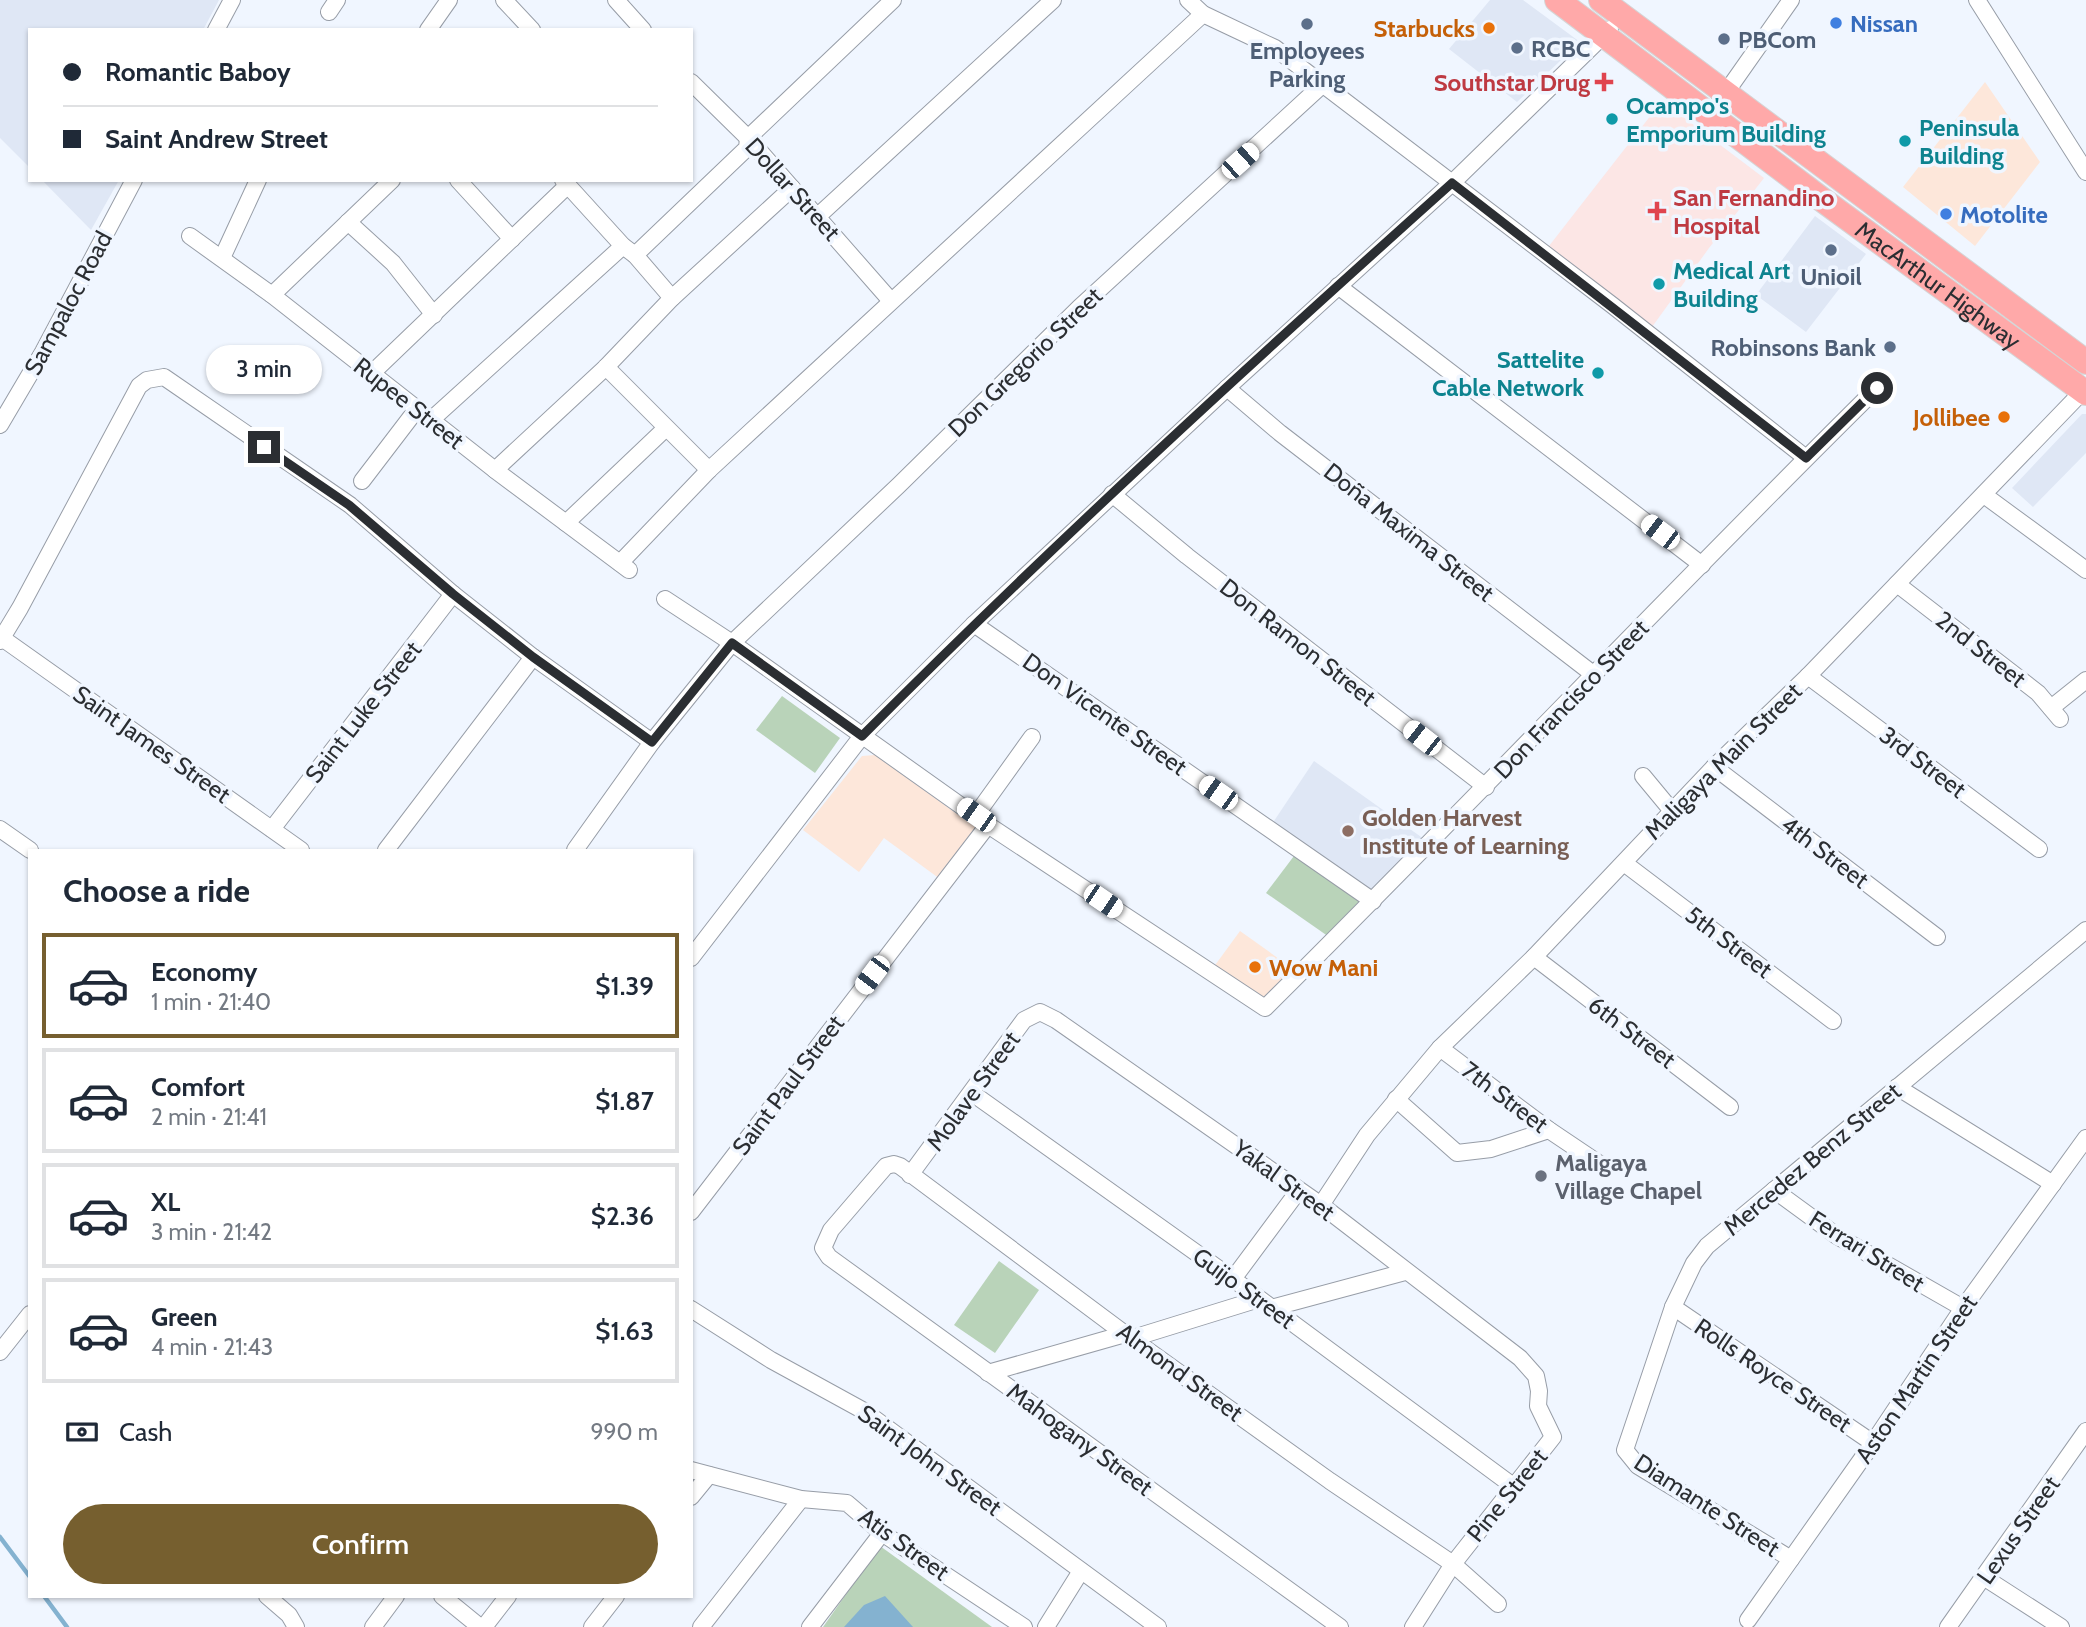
<!DOCTYPE html>
<html lang="en">
<head>
<meta charset="utf-8">
<style>
  :root { --surface:#fff; --page:#f6f6f7; --text:#1f2937; --muted:#747a83; --line:#e0e1e3; --accent:#765f2f }
  body { margin:0; font-family:Cabin,sans-serif; background:var(--page); color:var(--text); height:100vh; display:flex; flex-direction:column; font-size:26px; white-space:nowrap }
  * { box-sizing:border-box; margin:0 }
  p { font-size:23px; color:var(--muted) }
  .icon { flex:none; width:38px; height:38px; fill:none; stroke:currentColor; stroke-width:2; stroke-linecap:round; stroke-linejoin:round }
  .map { position:relative; flex:1; overflow:hidden }
  .sheet { position:absolute; left:28px; top:849px; width:665px; height:749px; display:flex; flex-direction:column; background:var(--surface); border-radius:0px; box-shadow:0 2px 5px #0004 }
  .sheet>* { flex:none }
  .hud { position:absolute; left:28px; top:28px; width:665px; height:154px; border-radius:0px; box-shadow:0 2px 5px #0004; display:grid; align-content:center; height:154px; padding:0 35px; background:var(--surface) }
  .end { position:absolute; width:32px; height:32px; margin:-16px; border:9px solid #2b2e32; background:#fff; box-shadow:0 0 0 4px #fff }
  .from { border-radius:50% }
  .bubble { position:absolute; height:49px; border-radius:24px; background:var(--surface); box-shadow:0 2px 5px #0004; font-size:23px; font-weight:600; line-height:49px; text-align:center }
  .car { position:absolute; width:21px; height:42px; margin:-21px -10px; border-radius:9px; box-shadow:0 0 5px 2px #0007; background:linear-gradient(#fff 24%,#345 0 40%,#fff 0 76%,#345 0 86%,#fff 0) }
  .hud b { display:flex; align-items:center; gap:24px; height:66px; font-size:26px }
  .hud b+b { border-top:2px solid var(--line) }
  .hud i { width:18px; height:18px; background:var(--text) }
  ul { padding:0; list-style:none }
  li { display:flex; align-items:center; gap:21px; height:105px; margin:0 14px 10px; padding:0 21px; border:4px solid var(--line); border-radius:0px }
  li div { flex:1 }
  li b { display:block; font-size:26px }
  li em { font-style:normal; font-weight:600 }
  li.active { border-color:var(--accent) }
  li>.icon { width:63px; height:63px; stroke-width:1.5 }
  h2 { padding:0 35px; font-size:32px; line-height:84px }
  .pay { display:flex; align-items:center; gap:18px; height:77px; padding:0 35px; font-size:26px }
  .pay p { margin-inline-start:auto }
  .cta { display:flex; gap:14px; margin-top:auto; padding:14px 35px }
  .cta a { flex:1; height:80px; border-radius:42px; background:var(--accent); color:#fff; font-size:28px; font-weight:600; line-height:80px; text-align:center }
  .map>svg:first-child { display:block }
  .built { fill:#dfe7f5 }
  .industrial { fill:#fde7da }
  .medical { fill:#fce6e5 }
  .green { fill:#b9d3b9 }
  .water { fill:#84b2d0 }
  .lines { fill:none; stroke-linecap:round; stroke-linejoin:round }
  .stream { stroke:#84b2d0; stroke-width:4.5 }
  .minor-casing { stroke:#979da7; stroke-width:18 }
  .highway-casing { stroke:#d5d5d6; stroke-width:26 }
  .minor { stroke:#fff; stroke-width:16 }
  .highway { stroke:#ffa9a9; stroke-width:24 }
  .route { stroke:#2b2e32; stroke-width:9 }
  .shop-dot { fill:#3f7fe0; stroke:#f0f6ff; stroke-width:2.5 }
  .service-dot { fill:#5c6f8a; stroke:#f0f6ff; stroke-width:2.5 }
  .food-dot { fill:#e8710a; stroke:#f0f6ff; stroke-width:2.5 }
  .health-dot { fill:#e0444e; stroke:#f0f6ff; stroke-width:2.5 }
  .culture-dot { fill:#0f9aa8; stroke:#f0f6ff; stroke-width:2.5 }
  .education-dot { fill:#8d6e63; stroke:#f0f6ff; stroke-width:2.5 }
  .worship-dot { fill:#6b7280; stroke:#f0f6ff; stroke-width:2.5 }
  .labels { text-anchor:middle; dominant-baseline:central; stroke-width:7; stroke-linejoin:round; paint-order:stroke }
  .shop-label { font-size:24px; font-weight:bold; fill:#366cbe; stroke:#f0f6ff; text-anchor:start }
  .food-label { font-size:24px; font-weight:bold; fill:#c56008; stroke:#f0f6ff; text-anchor:end }
  .service-label { font-size:24px; font-weight:bold; fill:#4e5e75; stroke:#f0f6ff; text-anchor:start }
  .health-label { font-size:24px; font-weight:bold; fill:#be3a42; stroke:#f0f6ff; text-anchor:end }
  .culture-label { font-size:24px; font-weight:bold; fill:#0d838f; stroke:#f0f6ff; text-anchor:start }
  .street-label { font-size:24px; fill:#2b2e32; stroke:#f0f6ff }
  .education-label { font-size:24px; font-weight:bold; fill:#785e54; stroke:#f0f6ff; text-anchor:start }
  .worship-label { font-size:24px; font-weight:bold; fill:#5b616d; stroke:#f0f6ff; text-anchor:start }
</style>
</head>
<body>
<div class="map">
<svg width="2086" height="1627" viewBox="0 0 2086 1627">
  <rect width="100%" height="100%" fill="#f0f6ff"/>
  <g class="built">
    <polygon points="0,0 219,0 203,30 30,30 30,168 0,138"/>
    <polygon points="1490,0 1523,0 1580,42 1517,102 1449,49"/>
    <polygon points="42,180 119,180 91,230"/>
    <polygon points="1815,216 1866,254 1806,332 1756,295"/>
    <polygon points="2082,414 2086,414 2086,453 2033,507 2012,488"/>
    <polygon points="1314,761 1424,839 1383,889 1368,890 1272,824"/>
  </g>
  <g class="industrial">
    <polygon points="1985,82 2040,162 1975,246 1903,187"/>
    <polygon points="875,755 978,829 940,879 884,838 859,872 803,830 862,756"/>
    <polygon points="1240,931 1296,971 1271,1000 1260,1000 1213,968"/>
  </g>
  <polygon class="medical" points="1662,101 1764,178 1709,248 1652,327 1549,246"/>
  <g class="green">
    <polygon points="782,696 840,738 815,773 756,730"/>
    <polygon points="1297,852 1370,902 1332,939 1266,893"/>
    <polygon points="999,1261 1039,1290 995,1353 954,1325"/>
    <polygon points="880,1546 992,1627 823,1627"/>
  </g>
  <polygon class="water" points="885,1596 913,1627 844,1627 864,1605"/>
  <g class="lines">
    <g class="stream">
      <polyline points="0,1537 30,1577"/>
      <polyline points="44,1596 67,1627"/>
    </g>
    <g class="minor-casing">
      <g id="minor">
        <polyline points="504,0 532,30"/>
        <polyline points="616,0 643,30"/>
        <polyline points="1188,0 1203,14 1275,48 1612,305 1806,458"/>
        <polyline points="1977,0 2086,172"/>
        <polyline points="329,12 337,0"/>
        <polyline points="216,30 232,0"/>
        <polyline points="428,30 449,0"/>
        <polyline points="691,82 748,138 891,301"/>
        <polyline points="1720,101 1791,0"/>
        <polyline points="458,180 512,239"/>
        <polyline points="563,180 623,246 635,255 672,298"/>
        <polyline points="818,216 1053,0"/>
        <polyline points="348,222 393,263 434,315"/>
        <polyline points="190,236 272,295 495,470 629,570"/>
        <polyline points="635,255 747,148 748,138 893,0"/>
        <polyline points="222,258 258,180"/>
        <polyline points="1338,286 1702,565"/>
        <polyline points="272,295 392,180"/>
        <polyline points="606,367 709,470"/>
        <polyline points="371,374 568,185"/>
        <polyline points="1227,388 1280,433 1593,674"/>
        <polyline points="431,420 623,246"/>
        <polyline points="0,425 43,352 134,180"/>
        <polyline points="495,470 606,367 672,298 792,188"/>
        <polyline points="362,481 417,409"/>
        <polyline points="1112,494 1187,556 1486,787"/>
        <polyline points="1984,495 2086,570"/>
        <polyline points="566,523 666,428"/>
        <polyline points="620,563 709,470 1203,14"/>
        <polyline points="1897,584 2038,693 2060,719"/>
        <path d="M 665,599 L 732,643 L 988,825 L 1265,1008 C 1471,804 1670,592 1877,388"/>
        <polyline points="974,624 1373,901"/>
        <polyline points="2,638 301,850"/>
        <polyline points="0,641 20,608 139,386 147,380 164,377 350,505 453,594 533,657 652,742"/>
        <polyline points="1808,676 2039,849"/>
        <polyline points="2051,708 2086,680"/>
        <polyline points="1714,767 1937,937"/>
        <polyline points="1643,776 1672,811"/>
        <polyline points="976,815 1032,737"/>
        <polyline points="0,829 30,850"/>
        <polyline points="272,829 453,594"/>
        <polyline points="386,850 533,657"/>
        <polyline points="575,850 652,742 732,643 899,485 1079,308 1322,85"/>
        <polyline points="1624,863 1833,1021"/>
        <polyline points="1534,957 1730,1107"/>
        <polyline points="691,958 862,736 974,624 1227,388 1452,183 1610,29"/>
        <polyline points="1440,1048 1549,1130 1604,1167"/>
        <polyline points="1897,1087 2053,1184"/>
        <polyline points="972,1093 1233,1279 1513,1486"/>
        <polyline points="1396,1099 1457,1153 1491,1149 1549,1130"/>
        <polyline points="910,1175 1024,1020 1040,1012 1056,1020 1321,1205 1520,1358 1536,1376 1539,1391 1538,1406 1553,1437 1453,1564 1413,1627"/>
        <polyline points="1774,1190 1837,1236 1963,1308"/>
        <polyline points="1321,1205 1367,1135 1440,1048 1534,957 1714,767 1808,676 2083,391"/>
        <polyline points="691,1212 988,825"/>
        <polyline points="1233,1279 1299,1190"/>
        <polyline points="1673,1307 1873,1443"/>
        <polyline points="1271,1308 1405,1272"/>
        <polyline points="691,1309 771,1360 864,1411 1158,1627"/>
        <polyline points="1133,1338 1259,1299"/>
        <polyline points="0,1352 30,1314"/>
        <polyline points="988,1373 1125,1334"/>
        <polyline points="691,1470 801,1499 847,1503 882,1533 1024,1627"/>
        <polyline points="691,1497 709,1475"/>
        <polyline points="1791,1559 1638,1466 1625,1450 1673,1307 1694,1263 1707,1246 2086,930"/>
        <polyline points="1985,1578 2061,1627"/>
        <polyline points="267,1596 289,1615 296,1627"/>
        <polyline points="442,1596 480,1627"/>
        <polyline points="1748,1620 1873,1443 1963,1308 2086,1138"/>
        <polyline points="373,1627 396,1596"/>
        <polyline points="484,1627 508,1596"/>
        <polyline points="592,1627 616,1596"/>
        <polyline points="701,1627 801,1499"/>
        <polyline points="810,1627 882,1533"/>
        <polyline points="1046,1627 1081,1571"/>
        <polyline points="1340,1627 829,1257 823,1248 831,1230 886,1166 894,1164 900,1166 1125,1334 1330,1481 1453,1564 1498,1604"/>
        <polyline points="1948,1627 2086,1431"/>
      </g>
    </g>
    <g class="highway-casing">
      <g id="highway">
        <path id="s1" d="M 1557,0 L 1824,201 L 2086,393"/>
        <polyline points="1601,0 2086,362"/>
      </g>
    </g>
    <use href="#minor" class="minor"/>
    <use href="#highway" class="highway"/>
  </g>
  <g class="lines">
    <path class="route" d="M 264,447 L 349,505 L 453,594 L 533,657 L 652,742 L 732,643 L 862,736 C 1052,545 1251,363 1452,183 L 1806,458 L 1877,388"/>
  </g>
  <g class="shop-dot">
    <circle cx="1836" cy="23" r="7"/>
    <circle cx="1946" cy="214" r="7"/>
  </g>
  <g class="service-dot">
    <circle cx="1307" cy="24" r="7"/>
    <circle cx="1724" cy="39" r="7"/>
    <circle cx="1517" cy="48" r="7"/>
    <circle cx="1831" cy="250" r="7"/>
    <circle cx="1890" cy="347" r="7"/>
  </g>
  <g class="food-dot">
    <circle cx="1489" cy="28" r="7"/>
    <circle cx="2004" cy="417" r="7"/>
    <circle cx="1255" cy="967" r="7"/>
  </g>
  <g class="health-dot">
    <path d="M1600.5 71.5h7v7h7v7h-7v7h-7v-7h-7v-7h7z"/>
    <path d="M1653.5 200.5h7v7h7v7h-7v7h-7v-7h-7v-7h7z"/>
  </g>
  <g class="culture-dot">
    <circle cx="1612" cy="119" r="7"/>
    <circle cx="1905" cy="141" r="7"/>
    <circle cx="1659" cy="284" r="7"/>
    <circle cx="1598" cy="373" r="7"/>
  </g>
  <circle class="education-dot" cx="1348" cy="831" r="7"/>
  <circle class="worship-dot" cx="1541" cy="1176" r="7"/>
  <g class="labels">
    <g class="shop-label">
      <text x="1850" y="23">Nissan</text>
      <text x="1960" y="214">Motolite</text>
    </g>
    <g class="food-label">
      <text x="1475" y="28">Starbucks</text>
      <text x="1990" y="417">Jollibee</text>
      <text x="1269" y="967" text-anchor="start">Wow Mani</text>
    </g>
    <g class="service-label">
      <text x="1738" y="39">PBCom</text>
      <text x="1531" y="48">RCBC</text>
      <text x="1307" y="50" text-anchor="middle">Employees<tspan x="1307" dy="28">Parking</tspan></text>
      <text x="1831" y="276" text-anchor="middle">Unioil</text>
      <text x="1876" y="347" text-anchor="end">Robinsons Bank</text>
    </g>
    <g class="health-label">
      <text x="1590" y="82">Southstar Drug</text>
      <text x="1673" y="197" text-anchor="start">San Fernandino<tspan x="1673" dy="28">Hospital</tspan></text>
    </g>
    <g class="culture-label">
      <text x="1626" y="105">Ocampo's<tspan x="1626" dy="28">Emporium Building</tspan></text>
      <text x="1919" y="127">Peninsula<tspan x="1919" dy="28">Building</tspan></text>
      <text x="1673" y="270">Medical Art<tspan x="1673" dy="28">Building</tspan></text>
      <text x="1584" y="359" text-anchor="end">Sattelite<tspan x="1584" dy="28">Cable Network</tspan></text>
    </g>
    <g class="street-label">
      <text transform="translate(793 189) rotate(48)">Dollar Street</text>
      <text stroke="none"><textPath href="#s1" startOffset="476">MacArthur Highway</textPath></text>
      <text transform="translate(68 303) rotate(-62)">Sampaloc Road</text>
      <text transform="translate(1025 362) rotate(-44)">Don Gregorio Street</text>
      <text transform="translate(409 403) rotate(38)">Rupee Street</text>
      <text transform="translate(1409 532) rotate(38)">Doña Maxima Street</text>
      <text transform="translate(1298 642) rotate(38)">Don Ramon Street</text>
      <text transform="translate(1981 649) rotate(38)">2nd Street</text>
      <text transform="translate(1571 699) rotate(-46)">Don Francisco Street</text>
      <text transform="translate(363 712) rotate(-52)">Saint Luke Street</text>
      <text transform="translate(1105 714) rotate(35)">Don Vicente Street</text>
      <text transform="translate(152 744) rotate(35)">Saint James Street</text>
      <text transform="translate(1723 761) rotate(-45)">Maligaya Main Street</text>
      <text transform="translate(1923 762) rotate(37)">3rd Street</text>
      <text transform="translate(1825 852) rotate(37)">4th Street</text>
      <text transform="translate(1729 942) rotate(37)">5th Street</text>
      <text transform="translate(1632 1032) rotate(37)">6th Street</text>
      <text transform="translate(788 1085) rotate(-53)">Saint Paul Street</text>
      <text transform="translate(973 1091) rotate(-54)">Molave Street</text>
      <text transform="translate(1505 1097) rotate(37)">7th Street</text>
      <text transform="translate(1812 1159) rotate(-40)">Mercedez Benz Street</text>
      <text transform="translate(1284 1180) rotate(36)">Yakal Street</text>
      <text transform="translate(1867 1251) rotate(32)">Ferrari Street</text>
      <text transform="translate(1244 1288) rotate(36)">Guijo Street</text>
      <text transform="translate(1180 1372) rotate(36)">Almond Street</text>
      <text transform="translate(1773 1375) rotate(34)">Rolls Royce Street</text>
      <text transform="translate(1916 1379) rotate(-56)">Aston Martin Street</text>
      <text transform="translate(1080 1439) rotate(36)">Mahogany Street</text>
      <text transform="translate(930 1460) rotate(36)">Saint John Street</text>
      <text transform="translate(1507 1495) rotate(-51)">Pine Street</text>
      <text transform="translate(1707 1505) rotate(33)">Diamante Street</text>
      <text transform="translate(2018 1530) rotate(-55)">Lexus Street</text>
      <text transform="translate(904 1544) rotate(36)">Atis Street</text>
    </g>
    <g class="education-label">
      <text x="1362" y="817">Golden Harvest<tspan x="1362" dy="28">Institute of Learning</tspan></text>
    </g>
    <g class="worship-label">
      <text x="1555" y="1162">Maligaya<tspan x="1555" dy="28">Village Chapel</tspan></text>
    </g>
  </g>
</svg>
<i class="end from" style="left:1877px;top:388px"></i>
<i class="end" style="left:264px;top:447px"></i>
<div class="bubble" style="left:206px;top:345px;width:116px">3 min</div>
<i class="car" style="left:1240px;top:161px;rotate:48deg"></i>
<i class="car" style="left:1660px;top:532px;rotate:307deg"></i>
<i class="car" style="left:1422px;top:738px;rotate:308deg"></i>
<i class="car" style="left:1218px;top:793px;rotate:305deg"></i>
<i class="car" style="left:976px;top:815px;rotate:305deg"></i>
<i class="car" style="left:1103px;top:901px;rotate:124deg"></i>
<i class="car" style="left:872px;top:975px;rotate:217deg"></i>
<div class="hud">
<b><i class="from"></i>Romantic Baboy</b>
<b><i></i>Saint Andrew Street</b>
</div>
<section class="sheet">
<h2>Choose a ride</h2>
<ul>
<li class="active"><svg class="icon" aria-label="car" viewBox="0 0 24 24"><path d="M5 17H2v-5l4-1 3-4h7l3 4 3 1v5h-3M9 17h6M6 11h13"/><circle cx="7" cy="17" r="2"/><circle cx="17" cy="17" r="2"/></svg><div><b>Economy</b><p>1 min · 21:40</p></div><em>$1.39</em></li>
<li><svg class="icon" aria-label="car" viewBox="0 0 24 24"><path d="M5 17H2v-5l4-1 3-4h7l3 4 3 1v5h-3M9 17h6M6 11h13"/><circle cx="7" cy="17" r="2"/><circle cx="17" cy="17" r="2"/></svg><div><b>Comfort</b><p>2 min · 21:41</p></div><em>$1.87</em></li>
<li><svg class="icon" aria-label="car" viewBox="0 0 24 24"><path d="M5 17H2v-5l4-1 3-4h7l3 4 3 1v5h-3M9 17h6M6 11h13"/><circle cx="7" cy="17" r="2"/><circle cx="17" cy="17" r="2"/></svg><div><b>XL</b><p>3 min · 21:42</p></div><em>$2.36</em></li>
<li><svg class="icon" aria-label="car" viewBox="0 0 24 24"><path d="M5 17H2v-5l4-1 3-4h7l3 4 3 1v5h-3M9 17h6M6 11h13"/><circle cx="7" cy="17" r="2"/><circle cx="17" cy="17" r="2"/></svg><div><b>Green</b><p>4 min · 21:43</p></div><em>$1.63</em></li>
</ul>
<div class="pay"><svg class="icon" aria-label="cash" viewBox="0 0 24 24"><path d="M3 7h18v10H3z"/><circle cx="12" cy="12" r="2"/></svg>Cash<p>990 m</p></div>
<div class="cta"><a>Confirm</a></div>
</section>
</div>
</body>
</html>
